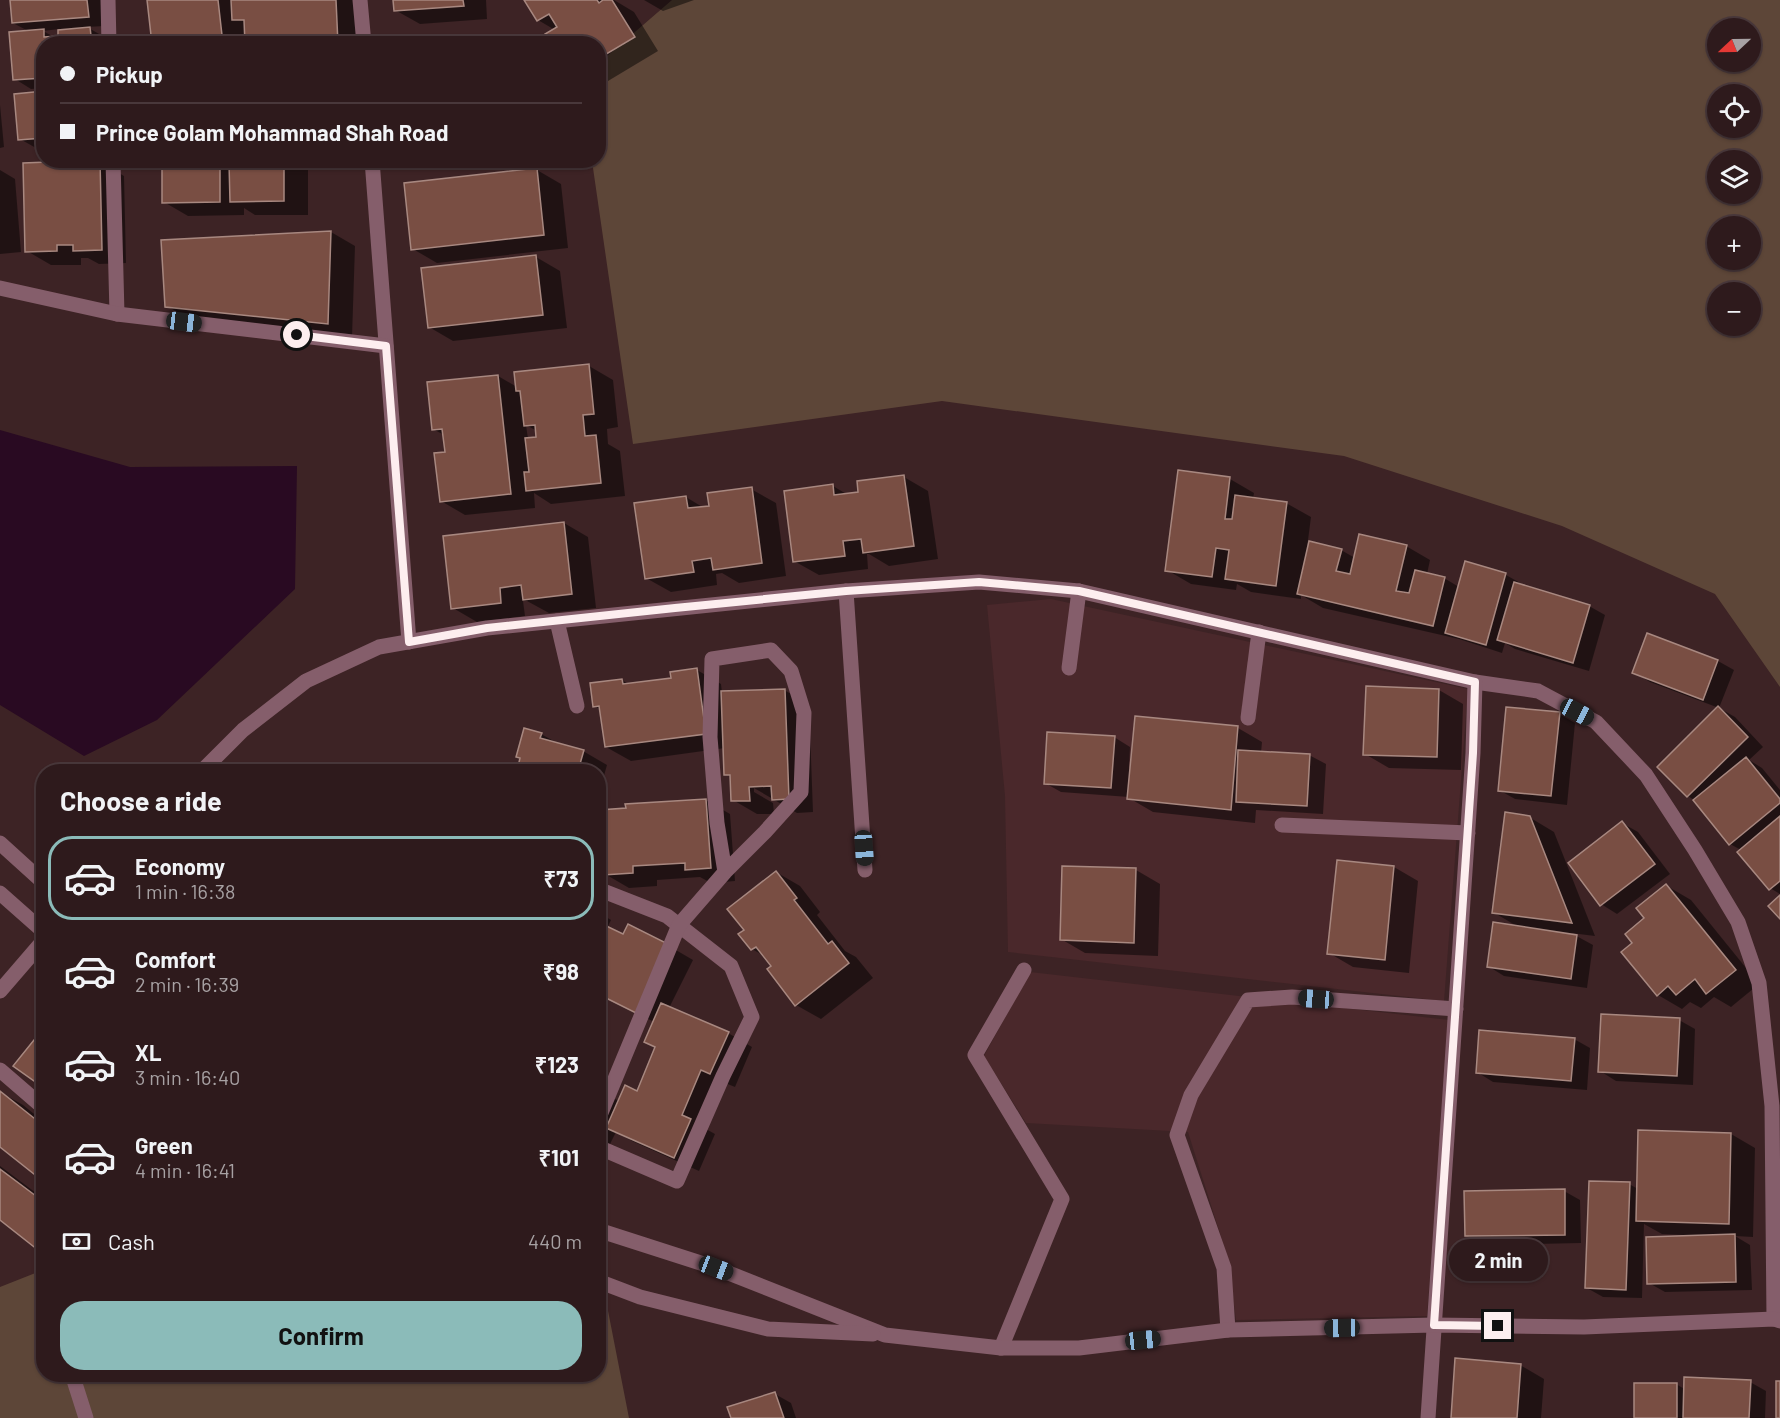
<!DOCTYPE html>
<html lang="en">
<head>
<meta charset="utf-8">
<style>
  :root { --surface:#2e1a1c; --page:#3a2729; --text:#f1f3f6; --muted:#a7a1a3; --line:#49383b; --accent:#8bbbb9 }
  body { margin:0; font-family:Barlow,sans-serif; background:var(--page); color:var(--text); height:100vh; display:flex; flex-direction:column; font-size:22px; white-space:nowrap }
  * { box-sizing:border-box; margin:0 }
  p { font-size:20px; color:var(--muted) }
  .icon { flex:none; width:33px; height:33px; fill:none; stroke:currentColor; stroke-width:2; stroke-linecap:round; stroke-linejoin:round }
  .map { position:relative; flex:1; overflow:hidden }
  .side { position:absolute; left:36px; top:764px; width:570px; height:618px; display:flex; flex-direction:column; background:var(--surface); border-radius:24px; box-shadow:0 2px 4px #0004,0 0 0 2px var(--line) }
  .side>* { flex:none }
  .guide { position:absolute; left:36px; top:36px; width:570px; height:132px; border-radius:24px; box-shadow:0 2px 4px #0004,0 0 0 2px var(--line); display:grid; align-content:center; height:132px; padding:0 24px; background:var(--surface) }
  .needle { width:39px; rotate:248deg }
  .tools { position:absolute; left:1707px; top:18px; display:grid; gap:12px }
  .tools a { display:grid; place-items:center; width:54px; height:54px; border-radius:50%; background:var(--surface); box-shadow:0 2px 4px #0004,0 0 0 2px var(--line); font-size:30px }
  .end { position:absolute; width:27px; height:27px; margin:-14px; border:8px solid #fdeeef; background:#111; box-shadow:0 0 0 3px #111 }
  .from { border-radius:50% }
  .bubble { position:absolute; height:42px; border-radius:21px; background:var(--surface); box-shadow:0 2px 4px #0004,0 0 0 2px var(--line); font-size:20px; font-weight:700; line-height:42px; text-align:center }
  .car { position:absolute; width:18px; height:36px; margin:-18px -9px; border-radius:8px; box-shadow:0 0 4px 2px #0007; background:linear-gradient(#222 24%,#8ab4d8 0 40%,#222 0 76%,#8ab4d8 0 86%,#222 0) }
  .guide b { display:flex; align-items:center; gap:21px; height:57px; font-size:22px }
  .guide b+b { border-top:2px solid var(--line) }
  .guide i { width:15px; height:15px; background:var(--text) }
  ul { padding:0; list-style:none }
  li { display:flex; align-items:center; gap:18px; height:84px; margin:0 12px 9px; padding:0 12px; border:3px solid transparent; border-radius:24px }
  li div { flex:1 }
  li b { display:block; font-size:22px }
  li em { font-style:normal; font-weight:700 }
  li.selected { border-color:var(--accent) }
  li>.icon { width:54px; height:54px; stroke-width:1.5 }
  h2 { padding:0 24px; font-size:27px; line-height:72px }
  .pay { display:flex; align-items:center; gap:15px; height:66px; padding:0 24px; font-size:22px }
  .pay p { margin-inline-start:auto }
  .action { display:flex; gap:12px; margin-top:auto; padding:12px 24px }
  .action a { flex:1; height:69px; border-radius:24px; background:var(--accent); color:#111; font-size:24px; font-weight:700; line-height:69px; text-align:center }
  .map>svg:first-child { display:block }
  .built { fill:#4a282b }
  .green { fill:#5d4638; fill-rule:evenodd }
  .water { fill:#290a22 }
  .shadow { fill:#0007; fill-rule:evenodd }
  .building { fill:#794e43; stroke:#a88880; stroke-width:1.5 }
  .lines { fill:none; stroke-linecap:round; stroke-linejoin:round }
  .service { stroke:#855e6b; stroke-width:15 }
  .minor { stroke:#855e6b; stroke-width:15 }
  .tertiary { stroke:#855e6b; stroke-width:15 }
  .route { stroke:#fdeeef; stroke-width:8 }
</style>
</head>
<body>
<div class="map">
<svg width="1780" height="1418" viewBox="0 0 1780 1418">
  <rect width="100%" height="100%" fill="#3d2325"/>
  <g class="built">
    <polygon points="1051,599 1468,689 1444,1001 1008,952 1005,796 987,605"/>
    <polygon points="1030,972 1449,1020 1427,1316 1236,1320 1228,1259 1188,1132 1026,1123 984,1056"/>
  </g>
  <g class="green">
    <path d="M 672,0 L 1780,0 L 1780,687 L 1715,594 L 1562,526 L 1344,456 L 942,401 L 633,444 L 593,168 L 593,161 L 598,160 L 599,63 ZM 1718,28 L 1750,28 L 1750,62 L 1718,62 ZM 1718,94 L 1750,94 L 1750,128 L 1718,128 ZM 1718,160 L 1750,160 L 1750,194 L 1718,194 ZM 1718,226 L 1750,226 L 1750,260 L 1718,260 ZM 1718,292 L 1750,292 L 1750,326 L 1718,326 Z"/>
    <polygon points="43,1270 44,1374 598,1374 599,1273 601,1275 629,1418 0,1418 0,1287"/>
  </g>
  <polygon class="water" points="0,430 130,467 297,466 295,589 157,720 84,756 0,705"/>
  <g class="shadow">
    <path d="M 11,0 L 102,0 L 104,26 L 87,27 L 106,38 L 106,44 L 44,44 L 44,88 L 31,89 L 15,79 L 30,32 L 13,23 ZM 59,29 L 59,38 L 56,38 L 43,31 Z"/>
    <polygon points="149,0 359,0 361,44 153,44"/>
    <polygon points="395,0 486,0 487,19 420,24 395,10"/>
    <polygon points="526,0 614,0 634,12 658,51 598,87 598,44 555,30 538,20"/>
    <polygon points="644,0 694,0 663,11"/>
    <polygon points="44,93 44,147 36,148 20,139"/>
    <polygon points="0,105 4,147 0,148"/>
    <polygon points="178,160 292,160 308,170 308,215 255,215 244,208 244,215 188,216 164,202"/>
    <polygon points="423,160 471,160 427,163"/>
    <polygon points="100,162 124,176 126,263 99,264 88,258 81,258 81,265 51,265 27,251"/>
    <polygon points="0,170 15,179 21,252 0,254"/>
    <polygon points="537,170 561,184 568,248 437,263 413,249"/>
    <polygon points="331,232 355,246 352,337 191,320 167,306 163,242"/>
    <polygon points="536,257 560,271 567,328 453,341 429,327"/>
    <path d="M 589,366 L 613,380 L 618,427 L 607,429 L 608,444 L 620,451 L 625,496 L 551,504 L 534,493 L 535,508 L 465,515 L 441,501 L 446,453 L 444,435 L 433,429 L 498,376 L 517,387 ZM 526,425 L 537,431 L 537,439 L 528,439 Z"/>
    <polygon points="1179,472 1230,479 1254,493 1253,499 1286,503 1311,517 1307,548 1341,550 1355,558 1406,546 1430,560 1427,574 1444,578 1459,587 1466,563 1506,575 1522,584 1521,586 1589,606 1605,615 1589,671 1515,649 1505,643 1502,653 1459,639 1323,608 1301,595 1301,599 1251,592 1237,584 1236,590 1191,584 1167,570"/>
    <polygon points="904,477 928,491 938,559 889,566 869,554 867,554 868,569 819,575 794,561 833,486 848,495 860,493"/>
    <polygon points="751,489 776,503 786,576 739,583 722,573 716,574 717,585 671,592 646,578 686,497 704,508 711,507"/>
    <polygon points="564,523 588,537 596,608 549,613 527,601 523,601 525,616 477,622 453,608"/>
    <polygon points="1648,635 1718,661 1734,670 1719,708 1735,717 1763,747 1749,760 1762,768 1780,790 1780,894 1770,888 1741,850 1730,844 1694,800 1688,796 1719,708 1650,682 1634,672"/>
    <polygon points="697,670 721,684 722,693 784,690 809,704 813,812 797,813 754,788 754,792 773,803 774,814 757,814 733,800 732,778 726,774 725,748 631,761 606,747 601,710 595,706 622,680 630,685 673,679"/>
    <polygon points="1439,690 1463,704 1461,770 1389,768 1365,754"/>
    <polygon points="1559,714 1575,723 1567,805 1515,799 1499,790"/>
    <polygon points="1136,717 1238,728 1262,742 1261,753 1309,755 1326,764 1323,814 1256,810 1255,823 1153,812 1129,798 1129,797 1061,792 1045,783 1114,737 1130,747 1129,768 1132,768"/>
    <polygon points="541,734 559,744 583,751 607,765 598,797 598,771 518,771"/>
    <polygon points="706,800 730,814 735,881 711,883 700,877 657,880 657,886 629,888 605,874"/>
    <polygon points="1529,817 1554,832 1595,936 1571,933 1593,945 1587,988 1504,976 1488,966 1520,928 1493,912"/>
    <polygon points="1622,823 1638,832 1670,874 1617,914 1601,904"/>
    <polygon points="1394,867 1418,881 1409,973 1353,967 1329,953"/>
    <polygon points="1136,870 1160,884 1158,956 1085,953 1061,939"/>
    <polygon points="776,872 800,886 820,912 817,915 845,951 856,957 873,978 821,1019 796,1005 769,970 773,966 766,957 752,949"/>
    <polygon points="1667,886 1691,900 1759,984 1731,1007 1714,997 1701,1008 1690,1002 1682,1009 1658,995 1634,943 1646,918"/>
    <polygon points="598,912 611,920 607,928 624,936 669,946 693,960 669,1008 728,1033 752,1047 735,1087 725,1083 706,1129 715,1134 699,1171 632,1141 616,1132 598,1168 598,1090 619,1101 638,1093 657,1048 654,1022 598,993 602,985 598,983"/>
    <polygon points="1679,1020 1695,1029 1693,1085 1616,1081 1600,1071"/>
    <polygon points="1574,1039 1590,1048 1587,1090 1493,1082 1477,1072"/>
    <polygon points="0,1092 23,1105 44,1122 44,1180 0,1145"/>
    <polygon points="1731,1134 1755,1148 1753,1237 1735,1236 1750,1245 1752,1290 1665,1292 1649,1283 1684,1237 1684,1235 1662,1234 1644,1224 1642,1298 1603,1297 1587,1288 1629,1184 1638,1189"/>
    <polygon points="0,1166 44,1199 44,1251 0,1218"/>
    <polygon points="1564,1191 1580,1200 1581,1243 1482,1245 1466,1235"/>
    <polygon points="1520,1365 1544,1379 1541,1418 1452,1418"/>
    <polygon points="1750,1382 1766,1391 1765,1418 1636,1418 1676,1384 1686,1390"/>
    <polygon points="775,1394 791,1403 796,1418 732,1418"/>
  </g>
  <g class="building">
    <polygon points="10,0 87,0 89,17 12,23"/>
    <polygon points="147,0 218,0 223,44 152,44"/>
    <polygon points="231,0 336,0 338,44 245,44 244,20 232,20"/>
    <polygon points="393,0 463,0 464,6 394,11"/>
    <polygon points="524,0 597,0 599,3 603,0 612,0 635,37 598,59 598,44 551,44 545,34 557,27 549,14 537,21"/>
    <polygon points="90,27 92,44 44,44 44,78 13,80 9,32 44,29 44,37 58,36 58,30"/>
    <polygon points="44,91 44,138 18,140 14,94"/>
    <polygon points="100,160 102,250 73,251 73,245 57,245 57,251 25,252 23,163"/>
    <polygon points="162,160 284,160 284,201 230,202 229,163 220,163 220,202 162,203"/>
    <polygon points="537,168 544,235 411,250 404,183"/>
    <polygon points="331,231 328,324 165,307 161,240"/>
    <polygon points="536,255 543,315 428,328 421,268"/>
    <polygon points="589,364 594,414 583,415 585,436 596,435 601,483 526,491 524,472 529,472 525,438 536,437 535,425 524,426 520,391 516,391 514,372"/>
    <polygon points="498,375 511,494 440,502 434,453 445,452 442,429 432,430 427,382"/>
    <polygon points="1178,470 1230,477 1225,519 1232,519 1235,495 1287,502 1276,586 1225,579 1229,550 1216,548 1212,577 1165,571"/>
    <polygon points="904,475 914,546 863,553 861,539 843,541 845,556 793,562 784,491 833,484 834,495 858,492 857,481"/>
    <polygon points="752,487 762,563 713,570 711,558 692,561 694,572 645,579 634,503 686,496 688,508 709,506 707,493"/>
    <polygon points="564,522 572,594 523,600 521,585 500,588 501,603 451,609 443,536"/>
    <polygon points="1359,534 1407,545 1396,591 1409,593 1415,570 1445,577 1433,626 1297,594 1309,541 1342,549 1336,571 1350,574"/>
    <polygon points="1465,561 1506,573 1486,645 1445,633"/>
    <polygon points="1514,582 1590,605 1573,663 1497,640"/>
    <polygon points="1647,633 1718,660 1703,700 1632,673"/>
    <polygon points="697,668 706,734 605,747 599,706 593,707 590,683 622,679 623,684 671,678 670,672"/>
    <polygon points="1366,686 1439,689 1437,757 1363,755"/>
    <polygon points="785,689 789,799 772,800 771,786 749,787 750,801 731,801 730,775 724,775 721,691"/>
    <polygon points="1718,706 1748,737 1687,797 1657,767"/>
    <polygon points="1506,707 1560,712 1551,796 1498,791"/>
    <polygon points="1135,716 1238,726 1231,810 1127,799"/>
    <polygon points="524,728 542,733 540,738 584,750 578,771 517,771 520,758 516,757"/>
    <polygon points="1047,732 1115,736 1111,788 1044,784"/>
    <polygon points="1238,750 1310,754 1307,806 1236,802"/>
    <polygon points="1746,757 1780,799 1780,803 1729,845 1693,800"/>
    <polygon points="706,799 711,868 685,870 685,863 633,866 633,873 603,875 599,810 626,808 625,804"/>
    <polygon points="1505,812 1530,816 1572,923 1492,913"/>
    <polygon points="1780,816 1780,881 1769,890 1737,852"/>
    <polygon points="1622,821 1655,864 1600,906 1568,863"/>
    <polygon points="1337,860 1394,866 1385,960 1327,954"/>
    <polygon points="1062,866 1136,868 1134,943 1060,940"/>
    <polygon points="776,871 797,898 794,900 828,944 832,941 849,963 795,1006 767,969 771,966 756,947 751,950 738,934 744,930 727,909"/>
    <polygon points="1666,884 1736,970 1706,994 1695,979 1676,995 1668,986 1657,996 1621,952 1632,943 1625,934 1644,918 1636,908"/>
    <polygon points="1780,895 1780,919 1768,906"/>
    <polygon points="598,922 623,934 628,924 670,945 636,1013 598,994 601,984 598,983"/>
    <polygon points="1493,922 1577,935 1571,979 1487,967"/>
    <polygon points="661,1003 729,1032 710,1074 701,1070 682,1115 691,1119 674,1158 606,1128 625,1085 637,1091 655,1047 644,1042"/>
    <polygon points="1601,1014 1680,1018 1677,1076 1598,1072"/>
    <polygon points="1479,1030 1575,1038 1571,1081 1476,1073"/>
    <polygon points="38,1035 44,1040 44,1088 13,1066"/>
    <polygon points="0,1091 44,1126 44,1182 0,1147"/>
    <polygon points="1638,1130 1731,1133 1729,1224 1636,1221"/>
    <polygon points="0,1169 44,1202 44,1243 38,1250 0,1220"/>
    <polygon points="1589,1181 1630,1182 1626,1290 1585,1288"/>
    <polygon points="1565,1189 1565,1235 1465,1236 1464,1191"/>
    <polygon points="1735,1234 1736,1282 1647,1284 1646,1237"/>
    <polygon points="1455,1358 1521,1364 1517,1418 1451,1418"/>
    <polygon points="1684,1377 1751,1380 1749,1418 1683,1418"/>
    <rect x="1776" y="1381" width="4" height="37"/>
    <rect x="1634" y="1383" width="43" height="35"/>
    <polygon points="775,1392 784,1418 731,1418 727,1407"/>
  </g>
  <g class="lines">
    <g class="service">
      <polyline points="846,591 865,870"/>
      <polyline points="557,621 577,706"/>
      <polyline points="1069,668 1079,591"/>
      <polyline points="1248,718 1259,632"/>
      <polyline points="1282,825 1468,833"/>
      <polyline points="598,889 667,916 731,966 752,1017 723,1076 677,1181 598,1147"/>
      <polyline points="0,1070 44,1108"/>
      <polyline points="598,1120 679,925 725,872 765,832 801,792 804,713 791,671 771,650 712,659 710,737 717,823 725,872"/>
      <polyline points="1228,1330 1224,1268 1177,1135 1191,1095 1248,1000 1292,997 1456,1009"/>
      <polyline points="1001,1348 1062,1199 975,1055 1024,970"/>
      <polyline points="72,1374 86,1418"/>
    </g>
    <g class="minor">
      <polyline points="108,0 109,44"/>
      <polyline points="360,0 364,44"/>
      <polyline points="113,160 117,314"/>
      <polyline points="372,160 409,642"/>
      <polyline points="0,288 117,314 386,346"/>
      <polyline points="202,771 243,730 306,681 379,647 487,628 846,591 979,582 1079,591 1475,682 1538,691 1596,722 1646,775 1695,850 1738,922 1759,983 1772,1106 1774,1319"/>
      <polyline points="0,991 44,940"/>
      <polyline points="1428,1418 1473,753 1475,682"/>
    </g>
    <g class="tertiary">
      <polyline points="0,843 44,883"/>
      <polyline points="0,893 44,932"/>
      <polyline points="598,1230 716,1268 885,1335 1001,1348 1079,1348 1228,1330 1434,1325 1584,1327 1774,1319 1780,1321"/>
      <polyline points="598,1281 640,1297 768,1329 873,1334"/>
    </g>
  </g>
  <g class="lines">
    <polyline class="route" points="297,335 386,346 409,642 487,628 675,608 846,591 979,582 1079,591 1475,682 1473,753 1434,1325 1498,1326"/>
  </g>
</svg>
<div class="tools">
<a><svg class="needle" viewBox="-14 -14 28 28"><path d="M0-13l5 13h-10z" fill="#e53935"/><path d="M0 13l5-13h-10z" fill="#a7a1a3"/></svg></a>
<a><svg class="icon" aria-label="locate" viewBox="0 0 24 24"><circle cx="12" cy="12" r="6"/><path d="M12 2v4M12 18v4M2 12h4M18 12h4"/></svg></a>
<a><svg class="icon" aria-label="layers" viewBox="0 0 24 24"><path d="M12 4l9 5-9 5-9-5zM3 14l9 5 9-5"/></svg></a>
<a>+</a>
<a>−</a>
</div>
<i class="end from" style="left:297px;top:335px"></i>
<i class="end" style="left:1498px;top:1326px"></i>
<div class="bubble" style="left:1449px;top:1239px;width:99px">2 min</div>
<i class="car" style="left:184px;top:322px;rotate:97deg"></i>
<i class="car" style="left:1577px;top:712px;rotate:118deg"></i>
<i class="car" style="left:864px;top:848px;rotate:176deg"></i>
<i class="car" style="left:1316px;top:999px;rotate:274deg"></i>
<i class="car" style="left:716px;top:1268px;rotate:111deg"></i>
<i class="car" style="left:1342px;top:1328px;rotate:269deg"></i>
<i class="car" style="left:1143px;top:1340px;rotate:84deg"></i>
<div class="guide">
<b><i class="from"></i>Pickup</b>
<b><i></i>Prince Golam Mohammad Shah Road</b>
</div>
<section class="side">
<h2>Choose a ride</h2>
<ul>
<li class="selected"><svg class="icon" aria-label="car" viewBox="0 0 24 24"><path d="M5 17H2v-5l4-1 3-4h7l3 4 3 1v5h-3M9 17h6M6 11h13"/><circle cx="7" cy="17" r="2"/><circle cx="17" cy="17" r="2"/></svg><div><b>Economy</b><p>1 min · 16:38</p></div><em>₹73</em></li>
<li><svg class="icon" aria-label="car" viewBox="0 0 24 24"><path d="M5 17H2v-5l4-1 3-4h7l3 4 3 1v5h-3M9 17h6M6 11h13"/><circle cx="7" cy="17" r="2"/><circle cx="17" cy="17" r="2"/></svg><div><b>Comfort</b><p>2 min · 16:39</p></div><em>₹98</em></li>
<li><svg class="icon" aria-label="car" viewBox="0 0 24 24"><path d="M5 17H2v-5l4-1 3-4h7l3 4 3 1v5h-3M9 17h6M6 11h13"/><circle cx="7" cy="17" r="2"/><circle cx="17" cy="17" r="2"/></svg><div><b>XL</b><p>3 min · 16:40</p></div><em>₹123</em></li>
<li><svg class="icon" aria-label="car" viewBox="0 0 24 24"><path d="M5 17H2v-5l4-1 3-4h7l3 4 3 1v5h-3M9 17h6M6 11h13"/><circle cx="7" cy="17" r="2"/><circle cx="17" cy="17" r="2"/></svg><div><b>Green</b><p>4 min · 16:41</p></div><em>₹101</em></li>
</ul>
<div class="pay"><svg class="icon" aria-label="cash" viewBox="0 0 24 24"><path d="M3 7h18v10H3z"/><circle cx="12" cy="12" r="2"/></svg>Cash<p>440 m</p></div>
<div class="action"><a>Confirm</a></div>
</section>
</div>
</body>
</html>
